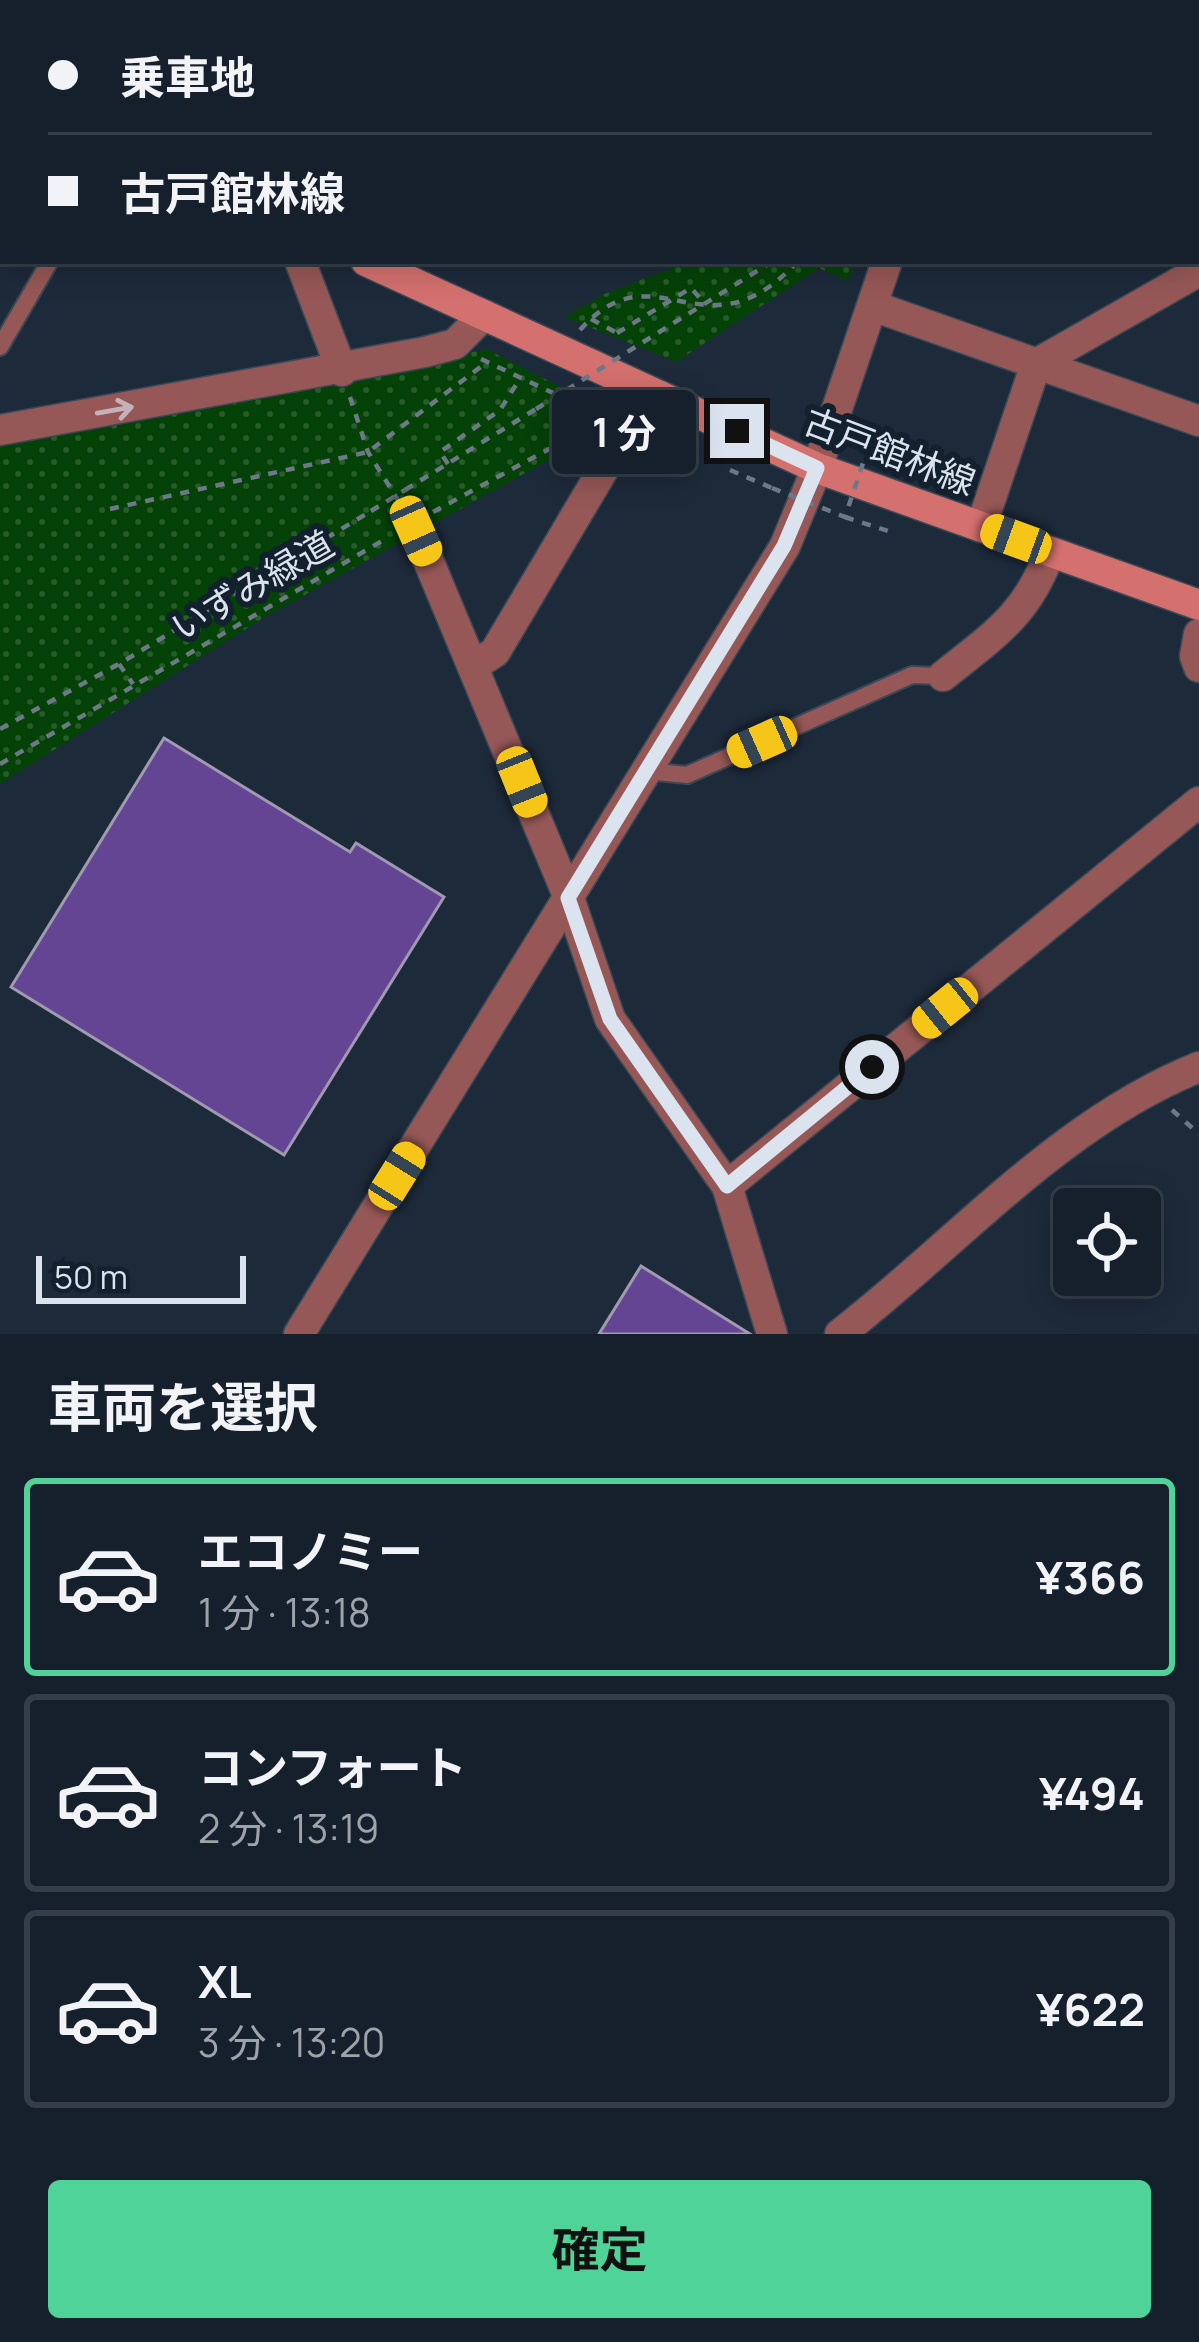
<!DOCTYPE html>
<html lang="ja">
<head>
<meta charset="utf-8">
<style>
  :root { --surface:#16202c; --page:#1f2834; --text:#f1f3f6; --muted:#9ea3a9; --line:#353e48; --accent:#4fd399 }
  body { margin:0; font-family:Manrope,"Noto Sans JP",sans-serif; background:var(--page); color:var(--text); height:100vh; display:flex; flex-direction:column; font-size:45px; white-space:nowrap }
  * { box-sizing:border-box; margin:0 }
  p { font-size:39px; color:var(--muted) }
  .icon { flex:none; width:66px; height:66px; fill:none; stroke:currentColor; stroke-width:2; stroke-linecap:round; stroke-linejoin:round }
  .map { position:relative; height:1334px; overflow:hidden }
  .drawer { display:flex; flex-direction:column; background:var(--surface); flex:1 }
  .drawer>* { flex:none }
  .banner { position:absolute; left:0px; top:0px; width:1200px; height:264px; box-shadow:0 6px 30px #0003,0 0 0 3px var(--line); display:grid; align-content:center; height:264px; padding:0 48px; background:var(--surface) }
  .buttons { position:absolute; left:1053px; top:1188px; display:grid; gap:24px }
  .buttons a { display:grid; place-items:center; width:108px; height:108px; border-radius:12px; background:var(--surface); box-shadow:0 6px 30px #0003,0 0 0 3px var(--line); font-size:60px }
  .scale { position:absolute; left:36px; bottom:30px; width:210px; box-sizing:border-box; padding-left:12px; border:6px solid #dbe3ee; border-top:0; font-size:33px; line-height:42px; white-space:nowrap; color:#dbe3ee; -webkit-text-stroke:9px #13212f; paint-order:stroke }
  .end { position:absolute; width:54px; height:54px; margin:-27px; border:15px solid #dbe3ee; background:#111; box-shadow:0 0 0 6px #111 }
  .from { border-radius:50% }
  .bubble { position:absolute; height:84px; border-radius:12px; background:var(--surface); box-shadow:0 6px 30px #0003,0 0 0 3px var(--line); font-size:39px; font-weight:700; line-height:84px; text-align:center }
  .car { position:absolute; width:36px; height:72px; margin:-36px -18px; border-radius:15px; box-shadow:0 0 9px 3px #0007; background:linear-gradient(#f5c518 24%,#345 0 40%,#f5c518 0 76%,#345 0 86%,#f5c518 0) }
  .banner b { display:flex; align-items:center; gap:42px; height:114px; font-size:45px }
  .banner b+b { border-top:3px solid var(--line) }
  .banner i { width:30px; height:30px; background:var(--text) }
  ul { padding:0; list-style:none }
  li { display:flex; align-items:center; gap:36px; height:198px; margin:0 24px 18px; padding:0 24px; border:6px solid var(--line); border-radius:12px }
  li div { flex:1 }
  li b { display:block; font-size:45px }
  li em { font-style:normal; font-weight:700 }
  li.active { border-color:var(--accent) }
  li>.icon { width:108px; height:108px; stroke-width:1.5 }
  h2 { padding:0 48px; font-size:54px; line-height:144px }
  .button { display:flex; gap:24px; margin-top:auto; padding:24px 48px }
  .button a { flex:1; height:138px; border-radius:12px; background:var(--accent); color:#111; font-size:48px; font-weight:700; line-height:138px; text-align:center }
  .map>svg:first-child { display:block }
  .park { fill:url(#park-dots) }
  .building { fill:#634594; stroke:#a099b0; stroke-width:3 }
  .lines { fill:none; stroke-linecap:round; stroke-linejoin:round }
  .service-casing { stroke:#3b4857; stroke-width:20 }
  .minor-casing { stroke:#3b4857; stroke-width:33 }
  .tertiary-casing { stroke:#3b4857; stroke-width:33 }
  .secondary-casing { stroke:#3b4857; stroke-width:33 }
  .path { stroke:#6e7987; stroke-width:4.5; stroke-dasharray:9 9; stroke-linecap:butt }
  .service { stroke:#965856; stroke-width:16 }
  .minor { stroke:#965856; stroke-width:30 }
  .tertiary { stroke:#965856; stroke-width:30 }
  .secondary { stroke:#d4706e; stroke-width:30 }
  .path-bridge { stroke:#6e7987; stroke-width:4.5; stroke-dasharray:9 9; stroke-linecap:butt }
  .oneway { stroke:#c3b2b9 }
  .route { stroke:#dbe3ee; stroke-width:15 }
  .labels { text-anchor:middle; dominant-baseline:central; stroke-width:12; stroke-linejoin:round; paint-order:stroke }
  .street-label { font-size:36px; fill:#dbe3ee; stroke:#13212f }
</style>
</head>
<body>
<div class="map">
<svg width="1199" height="1334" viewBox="0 0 1199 1334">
  <defs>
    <pattern id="park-dots" width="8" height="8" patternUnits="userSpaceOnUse" patternTransform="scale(3)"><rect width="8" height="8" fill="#054207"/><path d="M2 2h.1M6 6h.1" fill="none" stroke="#295d2b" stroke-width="1.8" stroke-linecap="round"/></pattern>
  </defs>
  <rect width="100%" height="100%" fill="#1d2a3a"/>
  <g class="park">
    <polygon points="689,261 855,261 848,281 819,268 676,362 564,317 602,295"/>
    <polygon points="486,349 614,414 612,425 265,617 0,784 0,439 345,382"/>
  </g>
  <g class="building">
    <polygon points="164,738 350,852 356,843 444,897 284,1155 11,987"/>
    <polygon points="641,1266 750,1334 599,1334"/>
  </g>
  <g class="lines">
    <g class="service-casing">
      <g id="service">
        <polyline points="0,347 50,261"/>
        <polyline points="647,771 687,775 912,675 943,676"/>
      </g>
    </g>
    <g class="minor-casing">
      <g id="minor">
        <polyline points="534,0 540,3"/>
        <polyline points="953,0 959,3"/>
        <polyline points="416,3 418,0"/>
        <polyline points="300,261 342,371"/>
        <polyline points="873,306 1199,421"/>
        <polyline points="0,430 425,352 455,344 484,315"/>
        <polyline points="981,527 1036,364 1199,271"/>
        <polyline points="416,531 569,898 610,1019 727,1186 772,1334"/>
        <polyline points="1199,634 1195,656 1199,667"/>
        <polyline points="475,665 495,652 616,448 645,424 660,396"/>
        <path d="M 943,676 C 994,635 1027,615 1050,552"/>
        <polyline points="727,1186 1199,802"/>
        <path d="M 840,1334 C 956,1244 1061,1122 1199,1067"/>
      </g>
    </g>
    <g class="tertiary-casing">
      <g id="tertiary">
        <polyline points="1070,3 1074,0"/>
        <polyline points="1197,95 1199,94"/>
        <polyline points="299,1334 785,546 817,468 887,261"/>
      </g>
    </g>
    <g class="secondary-casing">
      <g id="secondary">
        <polyline points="0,93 3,95"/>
        <polyline points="366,261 817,468 1199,605"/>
      </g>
    </g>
    <g class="path">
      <polyline points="1197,24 1199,23"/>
      <polyline points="1197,43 1199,42"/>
      <polyline points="591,319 617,333"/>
      <path d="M 580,330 C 656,244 704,363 798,261"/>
      <polyline points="481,359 606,418"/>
      <polyline points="350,397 368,452 401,505"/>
      <polyline points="448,464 440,452 500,410 521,377"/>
      <polyline points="730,470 772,488"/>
      <polyline points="405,490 536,409"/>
      <polyline points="110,509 368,452 487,362"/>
      <polyline points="433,512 597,423"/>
      <polyline points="845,517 894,533"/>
      <polyline points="119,664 133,684"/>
      <polyline points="0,729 119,664 371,511"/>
      <polyline points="0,764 387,538"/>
      <polyline points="1172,1110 1199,1134"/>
    </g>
    <use href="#service" class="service"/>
    <use href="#minor" class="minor"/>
    <use href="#tertiary" class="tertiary"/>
    <use href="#secondary" class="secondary"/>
    <g class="path-bridge">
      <polyline points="617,333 691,288 705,304"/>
      <polyline points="536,409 773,261"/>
      <polyline points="772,488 845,517 865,457"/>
      <polyline points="371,511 405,490"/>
    </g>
  </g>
  <defs><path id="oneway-shaft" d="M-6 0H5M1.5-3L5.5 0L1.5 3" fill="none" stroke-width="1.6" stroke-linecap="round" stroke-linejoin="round" transform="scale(3)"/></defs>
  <use class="oneway" href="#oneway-shaft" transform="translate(115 410) rotate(-10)"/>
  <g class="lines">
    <polyline class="route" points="737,431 817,468 784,546 568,898 610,1019 727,1186 872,1067"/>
  </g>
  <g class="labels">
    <g class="street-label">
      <text transform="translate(890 451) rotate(21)">古戸館林線</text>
      <text transform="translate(252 585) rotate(-30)">いずみ緑道</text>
    </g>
  </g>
</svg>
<div class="buttons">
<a><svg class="icon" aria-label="locate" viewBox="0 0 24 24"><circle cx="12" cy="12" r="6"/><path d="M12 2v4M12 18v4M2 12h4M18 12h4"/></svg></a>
</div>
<div class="scale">50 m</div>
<i class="end from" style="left:872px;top:1067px"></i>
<i class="end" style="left:737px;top:431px"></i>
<div class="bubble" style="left:552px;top:390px;width:144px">1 分</div>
<i class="car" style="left:416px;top:531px;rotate:156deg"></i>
<i class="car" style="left:1016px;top:539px;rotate:290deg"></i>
<i class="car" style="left:762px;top:742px;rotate:246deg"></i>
<i class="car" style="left:522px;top:782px;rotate:158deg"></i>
<i class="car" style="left:945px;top:1008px;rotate:231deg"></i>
<i class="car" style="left:397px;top:1176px;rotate:32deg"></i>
<div class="banner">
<b><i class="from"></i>乗車地</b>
<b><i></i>古戸館林線</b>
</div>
</div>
<section class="drawer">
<h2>車両を選択</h2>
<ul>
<li class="active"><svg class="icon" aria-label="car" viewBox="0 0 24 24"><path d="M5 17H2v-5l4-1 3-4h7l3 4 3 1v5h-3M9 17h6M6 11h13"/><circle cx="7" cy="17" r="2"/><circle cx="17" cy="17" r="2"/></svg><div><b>エコノミー</b><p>1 分 · 13:18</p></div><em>¥366</em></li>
<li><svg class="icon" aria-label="car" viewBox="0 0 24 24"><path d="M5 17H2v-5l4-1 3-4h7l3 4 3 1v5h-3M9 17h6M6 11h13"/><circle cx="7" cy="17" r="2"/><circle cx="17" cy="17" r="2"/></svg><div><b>コンフォート</b><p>2 分 · 13:19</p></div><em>¥494</em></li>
<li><svg class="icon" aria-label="car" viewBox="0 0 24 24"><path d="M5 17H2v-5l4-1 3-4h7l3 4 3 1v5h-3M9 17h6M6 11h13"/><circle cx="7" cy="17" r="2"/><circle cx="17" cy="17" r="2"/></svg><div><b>XL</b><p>3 分 · 13:20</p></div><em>¥622</em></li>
</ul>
<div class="button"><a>確定</a></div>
</section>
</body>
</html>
